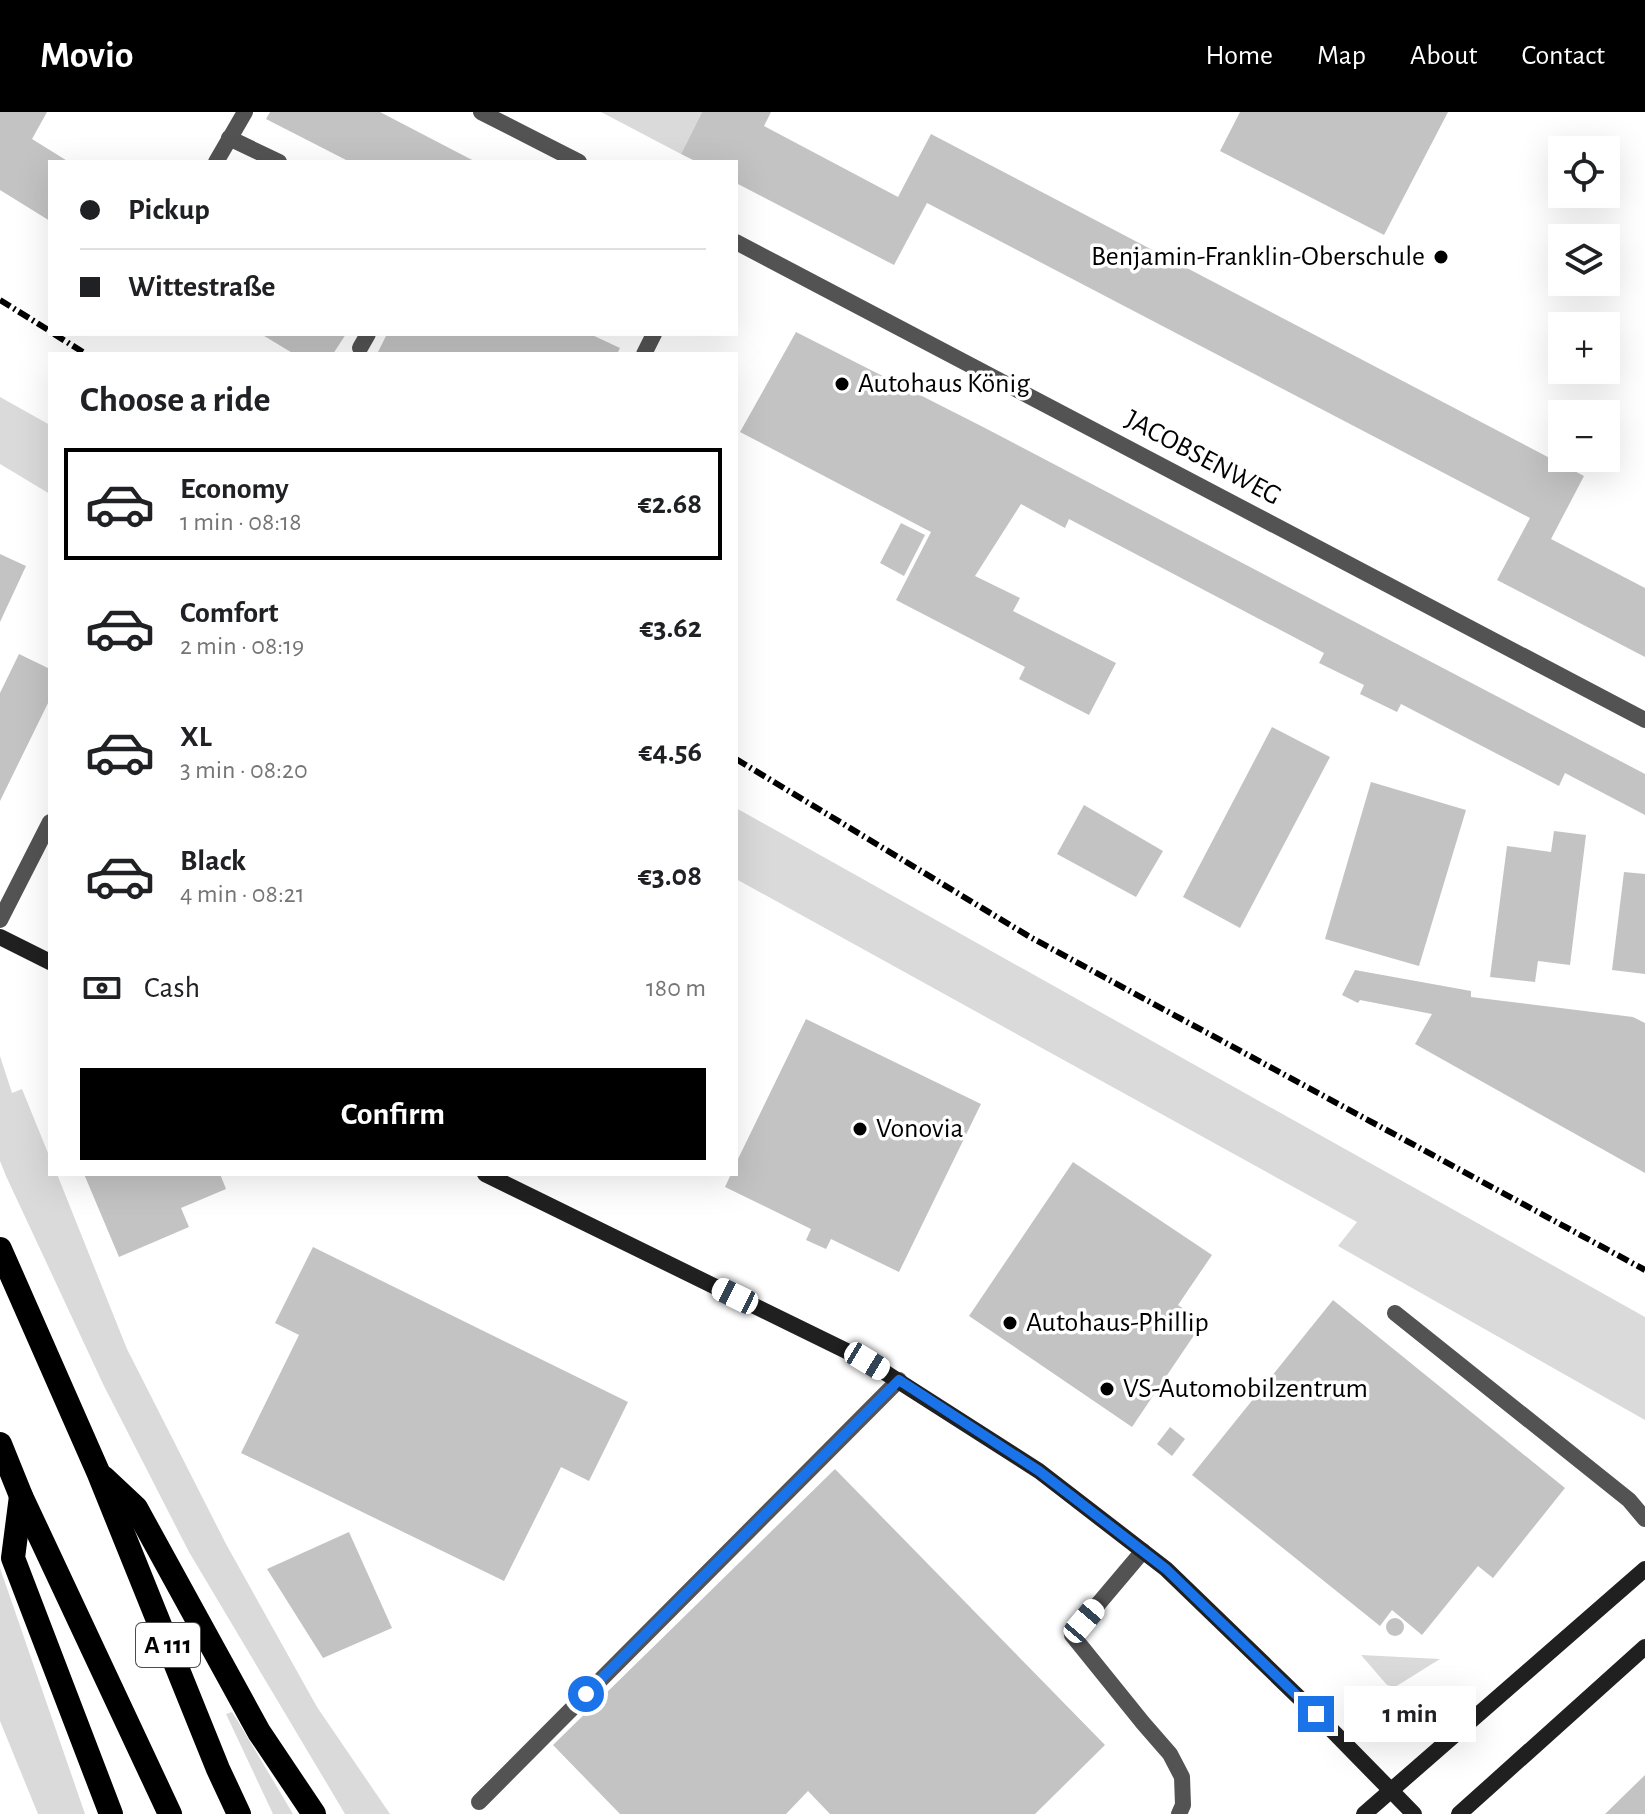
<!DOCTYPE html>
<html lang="en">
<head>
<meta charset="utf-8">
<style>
  :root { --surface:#fff; --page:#f6f6f6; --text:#202124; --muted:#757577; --line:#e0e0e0; --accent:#000 }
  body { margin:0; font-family:"Alegreya Sans",sans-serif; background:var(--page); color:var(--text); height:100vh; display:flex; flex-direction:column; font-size:30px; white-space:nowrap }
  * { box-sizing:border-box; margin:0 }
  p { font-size:26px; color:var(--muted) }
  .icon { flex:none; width:44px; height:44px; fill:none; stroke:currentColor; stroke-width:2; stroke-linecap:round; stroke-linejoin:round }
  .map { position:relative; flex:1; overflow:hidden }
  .sheet { position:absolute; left:48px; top:240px; width:690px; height:824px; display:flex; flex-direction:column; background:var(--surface); border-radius:0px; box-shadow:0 8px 32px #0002 }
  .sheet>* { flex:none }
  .banner { position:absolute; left:48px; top:48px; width:690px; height:176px; border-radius:0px; box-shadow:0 8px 32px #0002; display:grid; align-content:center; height:176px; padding:0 32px; background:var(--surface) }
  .tools { position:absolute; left:1548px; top:24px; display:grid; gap:16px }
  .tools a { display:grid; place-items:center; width:72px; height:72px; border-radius:0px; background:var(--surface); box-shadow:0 8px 32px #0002; font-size:40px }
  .end { position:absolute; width:36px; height:36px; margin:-18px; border:10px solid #1a73e8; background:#fff; box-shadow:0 0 0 4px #fff }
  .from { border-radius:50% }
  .bubble { position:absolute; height:56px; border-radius:0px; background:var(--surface); box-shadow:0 8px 32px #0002; font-size:26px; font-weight:700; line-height:56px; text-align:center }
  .car { position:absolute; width:24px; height:48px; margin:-24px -12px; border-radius:10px; box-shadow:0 0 6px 2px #0007; background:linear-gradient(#fff 24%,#345 0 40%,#fff 0 76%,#345 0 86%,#fff 0) }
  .banner b { display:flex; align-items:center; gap:28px; height:76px; font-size:30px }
  .banner b+b { border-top:2px solid var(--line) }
  .banner i { width:20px; height:20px; background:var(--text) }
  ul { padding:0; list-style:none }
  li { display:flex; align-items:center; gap:24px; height:112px; margin:0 16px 12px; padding:0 16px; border:4px solid transparent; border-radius:0px }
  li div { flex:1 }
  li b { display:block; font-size:30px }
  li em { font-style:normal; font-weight:700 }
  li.on { border-color:var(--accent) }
  li>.icon { width:72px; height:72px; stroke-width:1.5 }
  h2 { padding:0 32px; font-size:36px; line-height:96px }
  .pay { display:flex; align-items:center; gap:20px; height:88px; padding:0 32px; font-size:30px }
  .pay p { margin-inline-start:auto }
  .action { display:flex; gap:16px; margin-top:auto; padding:16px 32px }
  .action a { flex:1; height:92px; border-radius:0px; background:var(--accent); color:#fff; font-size:32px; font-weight:700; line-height:92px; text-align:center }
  header { display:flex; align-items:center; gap:48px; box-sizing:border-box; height:112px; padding:0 40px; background:var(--accent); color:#fff }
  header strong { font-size:38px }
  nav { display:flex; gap:44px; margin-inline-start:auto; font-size:28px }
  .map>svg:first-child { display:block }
  .green { fill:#dadada }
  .building { fill:#c3c3c3 }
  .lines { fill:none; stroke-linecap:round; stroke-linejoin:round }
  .service { stroke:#535353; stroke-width:16 }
  .minor { stroke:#535353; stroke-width:16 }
  .secondary { stroke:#202020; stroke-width:16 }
  .motorway { stroke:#000; stroke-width:24 }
  .rail { stroke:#000; stroke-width:6; stroke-dasharray:12 4 2 4; stroke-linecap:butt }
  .route { stroke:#1a73e8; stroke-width:10 }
  .poi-dot { fill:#000; stroke:#fff; stroke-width:3 }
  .labels { text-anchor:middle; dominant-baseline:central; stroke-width:7; stroke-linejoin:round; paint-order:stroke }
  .shield { fill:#fff; stroke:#4c4c4c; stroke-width:2 }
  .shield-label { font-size:26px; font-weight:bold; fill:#000 }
  .poi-label { font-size:28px; fill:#000; stroke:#fff; text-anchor:start }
  .street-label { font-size:28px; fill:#000; stroke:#fff }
</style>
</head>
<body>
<header>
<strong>Movio</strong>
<nav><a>Home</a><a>Map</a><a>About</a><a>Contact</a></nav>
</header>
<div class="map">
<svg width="1645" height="1702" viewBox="0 0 1645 1702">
  <rect width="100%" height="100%" fill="#fff"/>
  <g class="green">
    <polygon points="601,0 702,0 681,42"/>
    <polygon points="0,285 50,313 50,382 0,352"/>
    <polygon points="736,696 1645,1205 1645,1308 1338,1134 1357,1110 736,767"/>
    <polygon points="0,944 12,981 22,977 50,1046 50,1062 57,1062 127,1237 226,1432 317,1595 390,1702 345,1702 189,1440 104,1274 6,1064 0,1049"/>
    <polygon points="0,1456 85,1702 38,1702 0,1609"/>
    <polygon points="1361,1543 1440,1547 1395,1575 1387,1573"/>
    <polygon points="232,1600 239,1611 293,1702 273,1702 226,1602"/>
  </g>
  <g class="building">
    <polygon points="0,0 47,0 32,27 69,50 50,50 50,109 0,78"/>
    <polygon points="270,0 380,0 476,50 350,50 266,7"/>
    <polygon points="702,0 771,0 764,14 898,85 931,22 1584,364 1551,427 1645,476 1645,545 1497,468 1530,406 927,91 894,153 736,71 736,50 697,50 681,42"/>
    <polygon points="1240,0 1448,0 1384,123 1220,39"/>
    <polygon points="796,220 985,316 1645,662 1645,703 1565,661 1559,674 1401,592 1397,600 1360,582 1364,573 1319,551 1324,541 1069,407 1065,416 1021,392 975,464 1020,486 1013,499 1116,551 1089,603 1019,567 1025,555 896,488 931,420 740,320"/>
    <polygon points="261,222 346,222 333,242 294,242"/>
    <polygon points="387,222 590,222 620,236 617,242 377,242"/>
    <polygon points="901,411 925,423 904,464 880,451"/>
    <polygon points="0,442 26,454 0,510"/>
    <polygon points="19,542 50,557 50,587 0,689 0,581"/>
    <polygon points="1272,615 1330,645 1240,816 1183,785"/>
    <polygon points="1371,670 1466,698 1419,854 1325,827"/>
    <polygon points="1084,693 1163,739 1136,785 1057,742"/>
    <polygon points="1554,719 1586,723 1570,853 1538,849 1535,870 1490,865 1507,734 1551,740"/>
    <polygon points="1624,760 1645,762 1645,862 1612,858"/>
    <polygon points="1355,858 1471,879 1471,885 1633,905 1645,911 1645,1061 1415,932 1432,902 1360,888 1358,891 1342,883"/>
    <polygon points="806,907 981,992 899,1160 831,1127 826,1137 806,1128 811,1117 725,1075 731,1062 736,1062 736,1051"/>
    <polygon points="1073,1050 1212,1143 1178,1193 1203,1210 1132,1315 969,1204"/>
    <polygon points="84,1062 220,1062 226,1077 181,1096 189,1115 119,1145"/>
    <polygon points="313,1135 628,1290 589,1369 561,1355 504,1469 241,1341 299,1223 275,1211"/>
    <polygon points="1333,1188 1565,1376 1493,1466 1478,1454 1422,1523 1392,1498 1380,1514 1192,1363"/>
    <polygon points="1170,1315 1185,1327 1172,1344 1157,1332"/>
    <polygon points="835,1357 1105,1633 1035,1702 830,1702 808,1679 786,1702 620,1702 553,1633"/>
    <polygon points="349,1420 392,1516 323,1546 267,1457"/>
    <circle cx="1395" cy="1515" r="9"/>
    <polygon points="1645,1663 1645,1702 1605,1702"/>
  </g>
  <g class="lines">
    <g class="service">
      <polyline points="229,26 279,50"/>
      <polyline points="216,50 245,0"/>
      <polyline points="360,236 368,222"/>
      <polyline points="644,242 654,222"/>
      <polyline points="0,808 50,710"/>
      <polyline points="1395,1201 1629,1388 1645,1407"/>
      <polyline points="1143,1439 1072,1523 1143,1611 1170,1642 1182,1665 1183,1693 1179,1702"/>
      <polyline points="479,1690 899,1268"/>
    </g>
    <g class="minor">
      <polyline points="481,0 579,50"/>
      <polyline points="736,130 1645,608"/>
    </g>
    <g class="secondary">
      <polyline points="0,825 50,850"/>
      <polyline points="485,1062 867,1249 1039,1359 1166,1457 1316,1602 1414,1702"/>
      <polyline points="1364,1702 1645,1457"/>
      <polyline points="1459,1702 1645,1535"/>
    </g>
    <g class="motorway">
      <polyline points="0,1137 99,1362 218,1657 239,1702"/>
      <polyline points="0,1332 21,1384 170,1702"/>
      <polyline points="104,1366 136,1396 259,1620 314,1702"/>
      <polyline points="21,1384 13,1446 111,1702"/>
    </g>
    <g class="rail">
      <polyline points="0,188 50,219"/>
      <polyline points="54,222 86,242"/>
      <polyline points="736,647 1030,825 1645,1158"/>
    </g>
  </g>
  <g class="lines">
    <polyline class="route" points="586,1582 899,1268 1039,1359 1166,1457 1316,1602"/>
  </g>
  <g class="poi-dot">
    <circle cx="1441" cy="145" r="8"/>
    <circle cx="842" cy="272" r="8"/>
    <circle cx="860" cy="1017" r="8"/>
    <circle cx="1010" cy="1211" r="8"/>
    <circle cx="1107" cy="1277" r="8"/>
  </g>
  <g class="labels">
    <rect class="shield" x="136" y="1511" width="64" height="44" rx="6"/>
    <g class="shield-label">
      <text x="168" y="1533">A 111</text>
    </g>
    <g class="poi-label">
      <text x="1425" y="145" text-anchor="end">Benjamin-Franklin-Oberschule</text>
      <text x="858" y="272">Autohaus König</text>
      <text x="876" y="1017">Vonovia</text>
      <text x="1026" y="1211">Autohaus-Phillip</text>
      <text x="1123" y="1277">VS-Automobilzentrum</text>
    </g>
    <g class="street-label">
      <text transform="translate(1203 346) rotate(28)">JACOBSENWEG</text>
    </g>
  </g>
</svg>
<div class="tools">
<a><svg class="icon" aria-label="locate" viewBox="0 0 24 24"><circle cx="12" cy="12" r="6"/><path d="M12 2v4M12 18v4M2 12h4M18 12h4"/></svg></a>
<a><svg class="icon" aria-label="layers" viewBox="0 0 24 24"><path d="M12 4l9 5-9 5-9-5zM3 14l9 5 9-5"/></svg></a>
<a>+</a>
<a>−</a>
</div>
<i class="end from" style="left:586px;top:1582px"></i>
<i class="end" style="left:1316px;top:1602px"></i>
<div class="bubble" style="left:1344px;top:1574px;width:132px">1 min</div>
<i class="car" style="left:735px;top:1184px;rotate:296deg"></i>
<i class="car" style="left:867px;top:1249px;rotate:121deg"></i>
<i class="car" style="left:1084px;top:1509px;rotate:40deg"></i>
<div class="banner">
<b><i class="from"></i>Pickup</b>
<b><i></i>Wittestraße</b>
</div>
<section class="sheet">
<h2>Choose a ride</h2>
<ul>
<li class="on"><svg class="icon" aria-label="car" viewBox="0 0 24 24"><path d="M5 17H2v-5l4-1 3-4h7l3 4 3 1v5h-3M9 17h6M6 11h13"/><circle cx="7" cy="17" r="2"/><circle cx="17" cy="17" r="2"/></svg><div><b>Economy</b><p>1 min · 08:18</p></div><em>€2.68</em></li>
<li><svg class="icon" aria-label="car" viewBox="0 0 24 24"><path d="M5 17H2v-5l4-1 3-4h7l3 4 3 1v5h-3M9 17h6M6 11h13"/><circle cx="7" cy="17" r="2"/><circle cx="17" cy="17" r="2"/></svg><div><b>Comfort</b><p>2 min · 08:19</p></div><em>€3.62</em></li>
<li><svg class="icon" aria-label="car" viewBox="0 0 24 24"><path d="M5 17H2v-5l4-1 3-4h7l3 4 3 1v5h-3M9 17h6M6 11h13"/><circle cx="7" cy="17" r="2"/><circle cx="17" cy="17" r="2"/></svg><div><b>XL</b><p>3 min · 08:20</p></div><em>€4.56</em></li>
<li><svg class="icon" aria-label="car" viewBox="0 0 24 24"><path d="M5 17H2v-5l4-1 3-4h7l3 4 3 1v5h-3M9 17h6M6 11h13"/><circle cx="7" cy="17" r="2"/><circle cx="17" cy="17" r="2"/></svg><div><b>Black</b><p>4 min · 08:21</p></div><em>€3.08</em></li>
</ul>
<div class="pay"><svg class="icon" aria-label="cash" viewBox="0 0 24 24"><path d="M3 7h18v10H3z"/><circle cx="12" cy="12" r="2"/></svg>Cash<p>180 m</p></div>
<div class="action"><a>Confirm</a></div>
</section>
</div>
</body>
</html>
